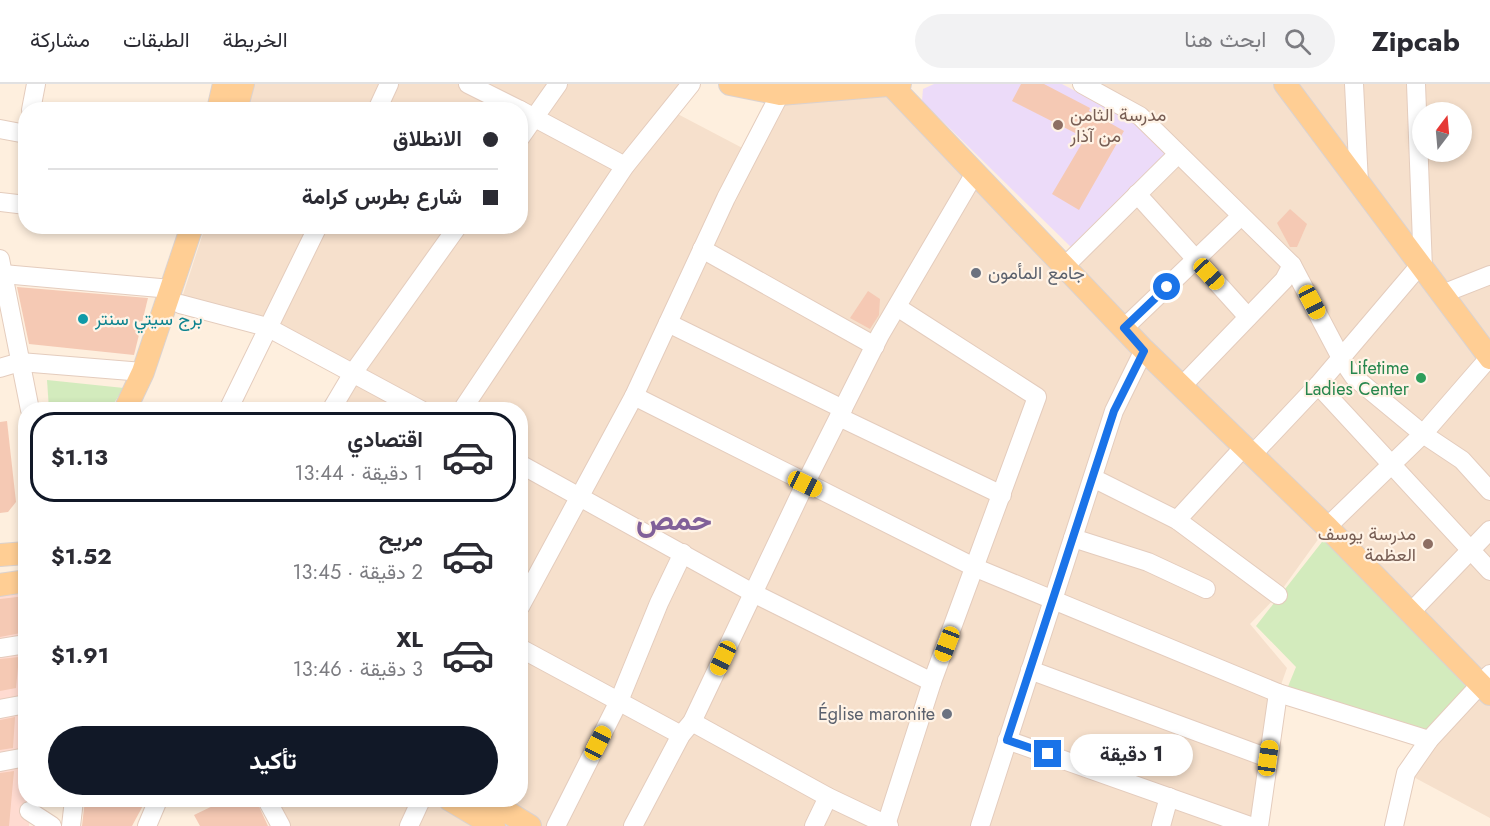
<!DOCTYPE html>
<html lang="ar">
<head>
<meta charset="utf-8">
<style>
  :root { --surface:#fff; --page:#f2f2f3; --text:#2b2b33; --muted:#7c7c81; --line:#e1e1e2; --accent:#111827 }
  body { margin:0; font-family:Jost,Vazirmatn,sans-serif; background:var(--page); color:var(--text); direction:rtl; height:100vh; display:flex; flex-direction:column; font-size:22px; white-space:nowrap }
  * { box-sizing:border-box; margin:0 }
  p { font-size:20px; color:var(--muted) }
  .icon { flex:none; width:33px; height:33px; fill:none; stroke:currentColor; stroke-width:2; stroke-linecap:round; stroke-linejoin:round }
  .map { position:relative; flex:1; overflow:hidden; direction:ltr }
  .sheet { position:absolute; left:18px; top:318px; width:510px; height:405px; display:flex; flex-direction:column; background:var(--surface); border-radius:24px; box-shadow:0 3px 9px #0003; direction:rtl }
  .sheet>* { flex:none }
  .top-card { position:absolute; left:18px; top:18px; width:510px; height:132px; border-radius:24px; box-shadow:0 3px 9px #0003; direction:rtl; display:grid; align-content:center; height:132px; padding:0 30px; background:var(--surface) }
  .needle { width:39px; rotate:16deg }
  .fabs { position:absolute; left:1412px; top:18px; display:grid; gap:12px }
  .fabs a { display:grid; place-items:center; width:60px; height:60px; border-radius:50%; background:var(--surface); box-shadow:0 3px 9px #0003; font-size:30px }
  .end { position:absolute; width:27px; height:27px; margin:-14px; border:8px solid #1a73e8; background:#fff; box-shadow:0 0 0 3px #fff }
  .from { border-radius:50% }
  .bubble { position:absolute; height:42px; border-radius:21px; background:var(--surface); box-shadow:0 3px 9px #0003; font-size:20px; font-weight:700; line-height:42px; text-align:center; direction:rtl }
  .car { position:absolute; width:18px; height:36px; margin:-18px -9px; border-radius:8px; box-shadow:0 0 4px 2px #0007; background:linear-gradient(#f5c518 24%,#345 0 40%,#f5c518 0 76%,#345 0 86%,#f5c518 0) }
  .top-card b { display:flex; align-items:center; gap:21px; height:57px; font-size:22px }
  .top-card b+b { border-top:2px solid var(--line) }
  .top-card i { width:15px; height:15px; background:var(--text) }
  ul { padding:10px 0 0; list-style:none }
  li { display:flex; align-items:center; gap:18px; height:90px; margin:0 12px 9px; padding:0 18px; border:3px solid transparent; border-radius:24px }
  li div { flex:1 }
  li b { display:block; font-size:22px }
  li em { font-style:normal; font-weight:700 }
  li.active { border-color:var(--accent) }
  li>.icon { width:54px; height:54px; stroke-width:1.5 }
  .action { display:flex; gap:12px; margin-top:auto; padding:12px 30px }
  .action a { flex:1; height:69px; border-radius:36px; background:var(--accent); color:#fff; font-size:24px; font-weight:700; line-height:69px; text-align:center }
  header { display:flex; align-items:center; gap:36px; box-sizing:border-box; height:84px; padding:0 30px; background:var(--surface); border-bottom:2px solid var(--line) }
  header strong { font-size:28px }
  nav { display:flex; gap:33px; margin-inline-start:auto; font-size:21px }
  .search { width:420px; height:54px; background:var(--page); display:flex; align-items:center; gap:15px; box-sizing:border-box; padding:0 21px; border-radius:33px; color:var(--muted); font-size:22px }
  .map>svg:first-child { display:block }
  .residential { fill:#f6e0cc; fill-rule:evenodd }
  .commercial { fill:#ffdbd1 }
  .education { fill:#ecdbf9 }
  .green { fill:#d3ebbd }
  .building { fill:#f5c9b4 }
  .lines { fill:none; stroke-linecap:round; stroke-linejoin:round }
  .minor-casing { stroke:#e4ccbd; stroke-width:20 }
  .major-casing { stroke:#dbd2cf; stroke-width:24 }
  .minor { stroke:#fff; stroke-width:18 }
  .major { stroke:#ffce94; stroke-width:22 }
  .route { stroke:#1a73e8; stroke-width:8 }
  .education-dot { fill:#8d6e63; stroke:#fff3e6; stroke-width:2 }
  .worship-dot { fill:#6b7280; stroke:#fff3e6; stroke-width:2 }
  .culture-dot { fill:#0f9aa8; stroke:#fff3e6; stroke-width:2 }
  .leisure-dot { fill:#2e9e5b; stroke:#fff3e6; stroke-width:2 }
  .labels { text-anchor:middle; dominant-baseline:central; stroke-width:4.5; stroke-linejoin:round; paint-order:stroke }
  .education-label { font-size:18px; fill:#785e54; stroke:#fff3e6; text-anchor:start }
  .worship-label { font-size:18px; fill:#5b616d; stroke:#fff3e6; text-anchor:start }
  .culture-label { font-size:18px; fill:#0d838f; stroke:#fff3e6; text-anchor:start }
  .leisure-label { font-size:18px; fill:#27864d; stroke:#fff3e6; text-anchor:end }
  .town-label { font-size:30px; font-weight:bold; fill:#816099; stroke:#fff3e6 }
</style>
</head>
<body>
<header>
<strong>Zipcab</strong>
<div class="search"><svg class="icon" aria-label="search" viewBox="0 0 24 24"><circle cx="10" cy="10" r="6"/><path d="M15 15l6 6"/></svg>ابحث هنا</div>
<nav><a>الخريطة</a><a>الطبقات</a><a>مشاركة</a></nav>
</header>
<div class="map">
<svg width="1490" height="742" viewBox="0 0 1490 742">
  <rect width="100%" height="100%" fill="#feefde"/>
  <path class="residential" d="M 243,0 L 691,0 L 670,26 L 750,68 L 780,10 L 876,0 L 1064,182 L 1177,70 L 1082,0 L 1490,0 L 1490,734 L 1406,689 L 1479,601 L 1327,443 L 1278,511 L 1250,540 L 1287,584 L 1278,609 L 1259,742 L 282,742 L 271,716 L 520,716 L 520,326 L 331,325 L 353,290 L 267,243 L 180,220 L 205,143 L 520,142 L 520,26 L 236,25 ZM 1422,28 L 1461,28 L 1461,68 L 1422,68 Z"/>
  <polygon class="commercial" points="25,506 26,716 30,716 29,742 0,742 0,507"/>
  <polygon class="education" points="934,0 1062,0 1138,40 1169,70 1076,168 922,17 923,5"/>
  <g class="green">
    <polygon points="47,296 124,304 110,325 49,325"/>
    <polygon points="1329,449 1467,604 1428,649 1287,605 1296,583 1256,542"/>
  </g>
  <g class="building">
    <polygon points="1021,0 1044,0 1090,24 1089,27 1124,47 1079,126 1052,110 1085,54 1012,17"/>
    <polygon points="1290,125 1307,140 1297,163 1290,163 1277,139"/>
    <polygon points="17,203 148,214 134,271 29,260"/>
    <polygon points="868,207 880,215 879,231 870,245 850,234"/>
    <polygon points="7,337 16,418 8,428 0,429 0,338"/>
    <polygon points="26,512 26,548 0,553 0,515"/>
    <polygon points="19,573 16,604 0,607 0,575"/>
    <polygon points="15,633 13,664 0,666 0,636"/>
    <polygon points="14,687 9,742 0,742 0,689"/>
    <polygon points="85,716 146,716 132,742 82,742"/>
    <polygon points="218,716 256,716 268,742 200,742 194,731 219,719"/>
  </g>
  <g class="lines">
    <g class="minor-casing">
      <g id="minor">
        <polyline points="468,0 520,26"/>
        <polyline points="1082,0 1140,32 1292,181 1341,274 1354,293 1423,350 1462,376 1490,407"/>
        <polyline points="1354,0 1359,99"/>
        <polyline points="1416,0 1423,185"/>
        <polyline points="31,26 36,0"/>
        <polyline points="377,26 389,0"/>
        <polyline points="520,26 625,82"/>
        <polyline points="0,45 26,50"/>
        <polyline points="520,54 558,0"/>
        <polyline points="1137,110 1248,233"/>
        <polyline points="0,118 26,121"/>
        <polyline points="702,165 875,262"/>
        <polyline points="0,175 30,326"/>
        <polyline points="1064,183 1178,70"/>
        <polyline points="3,190 171,205"/>
        <polyline points="1442,210 1490,191"/>
        <polyline points="180,220 267,243 421,326"/>
        <polyline points="668,239 843,325"/>
        <polyline points="1124,244 1241,132"/>
        <polyline points="0,284 20,278 143,288"/>
        <polyline points="1318,301 1490,487"/>
        <polyline points="1181,303 1284,196 1292,181"/>
        <polyline points="634,312 976,484 1278,609 1429,656"/>
        <polyline points="228,326 318,142"/>
        <polyline points="331,326 353,289 458,142"/>
        <polyline points="462,326 625,82 691,0"/>
        <polyline points="839,333 1002,411"/>
        <polyline points="1251,372 1318,301 1420,181"/>
        <polyline points="520,380 753,509 932,598"/>
        <polyline points="1093,394 1177,436 1278,511"/>
        <polyline points="1177,436 1243,364"/>
        <polyline points="1327,443 1423,350 1489,274"/>
        <polyline points="1073,454 1148,478 1206,505"/>
        <polyline points="520,523 634,312 726,114 780,10"/>
        <polyline points="1410,529 1490,446"/>
        <polyline points="0,564 26,560"/>
        <polyline points="520,564 681,651"/>
        <polyline points="1030,586 1268,674"/>
        <polyline points="0,625 26,620"/>
        <polyline points="692,638 828,713 889,742"/>
        <polyline points="1007,656 1250,742"/>
        <polyline points="0,678 26,673"/>
        <polyline points="267,716 281,742"/>
        <polyline points="29,727 52,742"/>
        <polyline points="886,741 932,598 1037,313 897,223"/>
        <polyline points="71,742 74,716"/>
        <polyline points="147,742 158,716"/>
        <polyline points="409,742 421,716"/>
        <polyline points="556,742 619,617 659,519 683,469"/>
        <polyline points="633,742 681,651 692,638 805,400 880,251 975,89"/>
        <polyline points="814,742 828,713"/>
        <polyline points="980,742 1114,327 1144,266"/>
        <polyline points="1161,742 1169,713"/>
        <polyline points="1259,742 1278,609"/>
        <polyline points="1394,742 1406,689 1429,656 1490,590"/>
      </g>
    </g>
    <g class="major-casing">
      <g id="major">
        <polyline points="730,0 780,10 900,0"/>
        <polyline points="1285,0 1490,274"/>
        <polyline points="892,2 1144,266 1327,443 1490,610"/>
        <polyline points="218,26 224,0"/>
        <polyline points="236,26 243,0"/>
        <polyline points="125,326 143,288 192,142"/>
        <polyline points="0,471 26,469"/>
        <polyline points="0,501 26,497"/>
        <polyline points="450,716 494,742"/>
        <polyline points="488,716 530,742"/>
      </g>
    </g>
    <use href="#minor" class="minor"/>
    <use href="#major" class="major"/>
  </g>
  <g class="lines">
    <polyline class="route" points="1048,670 1007,656 1114,327 1144,267 1124,244 1167,203"/>
  </g>
  <g class="education-dot">
    <circle cx="1058" cy="41" r="6"/>
    <circle cx="1428" cy="460" r="6"/>
  </g>
  <g class="worship-dot">
    <circle cx="976" cy="189" r="6"/>
    <circle cx="947" cy="630" r="6"/>
  </g>
  <circle class="culture-dot" cx="83" cy="235" r="6"/>
  <circle class="leisure-dot" cx="1421" cy="294" r="6"/>
  <g class="labels">
    <g class="education-label">
      <text x="1070" y="31">مدرسة الثامن<tspan x="1070" dy="21">من آذار</tspan></text>
      <text x="1416" y="450" text-anchor="end">مدرسة يوسف<tspan x="1416" dy="21">العظمة</tspan></text>
    </g>
    <g class="worship-label">
      <text x="988" y="189">جامع المأمون</text>
      <text x="935" y="630" text-anchor="end">Église maronite</text>
    </g>
    <g class="culture-label">
      <text x="95" y="235">برج سيتي سنتر</text>
    </g>
    <g class="leisure-label">
      <text x="1409" y="284">Lifetime<tspan x="1409" dy="21">Ladies Center</tspan></text>
    </g>
    <g class="town-label">
      <text x="674" y="435">حمص</text>
    </g>
  </g>
</svg>
<div class="fabs">
<a><svg class="needle" viewBox="-14 -14 28 28"><path d="M0-13l5 13h-10z" fill="#e53935"/><path d="M0 13l5-13h-10z" fill="#7c7c81"/></svg></a>
</div>
<i class="end from" style="left:1167px;top:203px"></i>
<i class="end" style="left:1048px;top:670px"></i>
<div class="bubble" style="left:1070px;top:650px;width:123px">1 دقيقة</div>
<i class="car" style="left:1209px;top:190px;rotate:137deg"></i>
<i class="car" style="left:1312px;top:218px;rotate:152deg"></i>
<i class="car" style="left:805px;top:400px;rotate:116deg"></i>
<i class="car" style="left:947px;top:560px;rotate:201deg"></i>
<i class="car" style="left:723px;top:574px;rotate:205deg"></i>
<i class="car" style="left:598px;top:659px;rotate:27deg"></i>
<i class="car" style="left:1268px;top:674px;rotate:8deg"></i>
<div class="top-card">
<b><i class="from"></i>الانطلاق</b>
<b><i></i>شارع بطرس كرامة</b>
</div>
<section class="sheet">
<ul>
<li class="active"><svg class="icon" aria-label="car" viewBox="0 0 24 24"><path d="M5 17H2v-5l4-1 3-4h7l3 4 3 1v5h-3M9 17h6M6 11h13"/><circle cx="7" cy="17" r="2"/><circle cx="17" cy="17" r="2"/></svg><div><b>اقتصادي</b><p>1 دقيقة · 13:44</p></div><em>$1.13</em></li>
<li><svg class="icon" aria-label="car" viewBox="0 0 24 24"><path d="M5 17H2v-5l4-1 3-4h7l3 4 3 1v5h-3M9 17h6M6 11h13"/><circle cx="7" cy="17" r="2"/><circle cx="17" cy="17" r="2"/></svg><div><b>مريح</b><p>2 دقيقة · 13:45</p></div><em>$1.52</em></li>
<li><svg class="icon" aria-label="car" viewBox="0 0 24 24"><path d="M5 17H2v-5l4-1 3-4h7l3 4 3 1v5h-3M9 17h6M6 11h13"/><circle cx="7" cy="17" r="2"/><circle cx="17" cy="17" r="2"/></svg><div><b>XL</b><p>3 دقيقة · 13:46</p></div><em>$1.91</em></li>
</ul>
<div class="action"><a>تأكيد</a></div>
</section>
</div>
</body>
</html>
